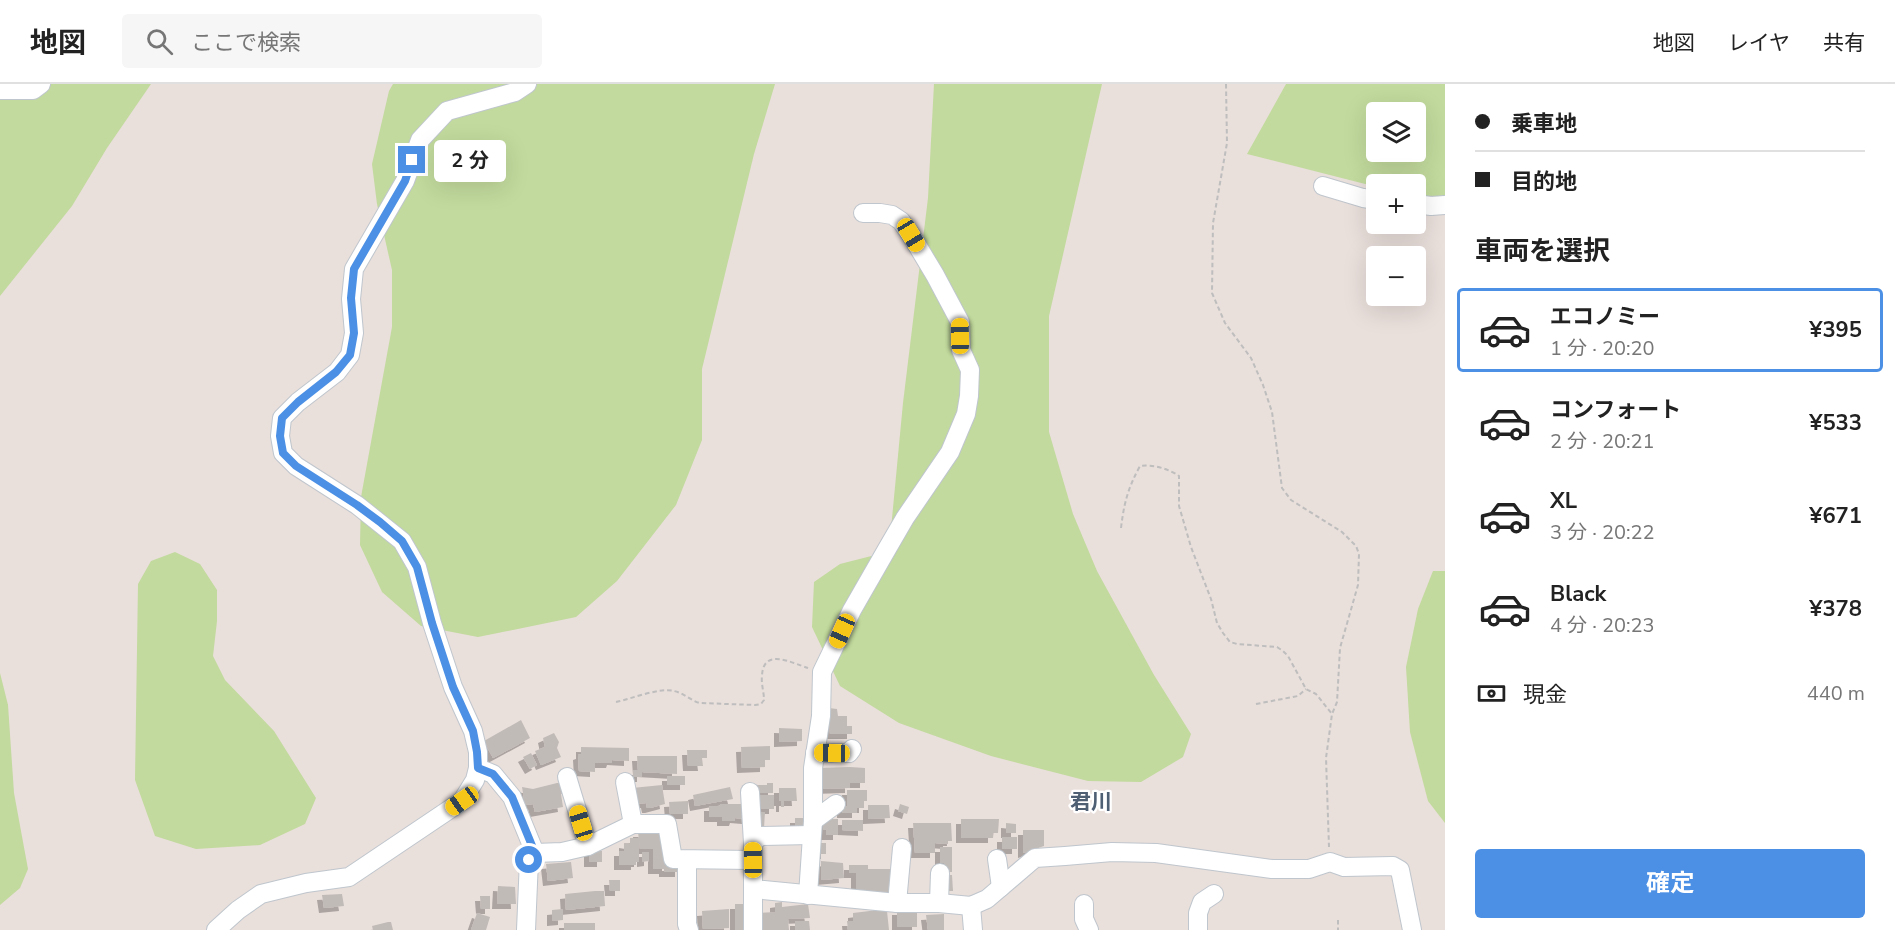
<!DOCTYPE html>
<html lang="ja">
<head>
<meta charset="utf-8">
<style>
  :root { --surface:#fff; --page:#f6f6f6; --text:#222; --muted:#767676; --line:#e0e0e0; --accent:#4c90e5 }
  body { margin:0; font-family:"Nunito Sans","Noto Sans JP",sans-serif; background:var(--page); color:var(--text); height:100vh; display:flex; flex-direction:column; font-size:22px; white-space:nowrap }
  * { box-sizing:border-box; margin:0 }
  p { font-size:20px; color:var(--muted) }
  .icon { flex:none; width:33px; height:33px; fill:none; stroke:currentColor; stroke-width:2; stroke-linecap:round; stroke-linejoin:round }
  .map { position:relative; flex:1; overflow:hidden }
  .details { display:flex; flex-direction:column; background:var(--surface); width:450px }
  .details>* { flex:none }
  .banner { display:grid; align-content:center; height:132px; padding:0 30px; background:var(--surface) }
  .tools { position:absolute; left:1366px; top:18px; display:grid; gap:12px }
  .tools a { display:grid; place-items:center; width:60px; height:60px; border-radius:6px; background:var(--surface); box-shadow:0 6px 24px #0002; font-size:30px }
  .end { position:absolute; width:27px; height:27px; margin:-14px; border:8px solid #4c90e5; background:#fff; box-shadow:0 0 0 3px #fff }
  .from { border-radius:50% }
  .bubble { position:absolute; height:42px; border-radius:6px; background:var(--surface); box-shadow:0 6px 24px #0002; font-size:20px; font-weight:700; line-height:42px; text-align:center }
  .car { position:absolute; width:18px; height:36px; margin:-18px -9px; border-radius:8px; box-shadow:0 0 4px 2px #0007; background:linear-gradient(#f5c518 24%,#345 0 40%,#f5c518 0 76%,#345 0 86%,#f5c518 0) }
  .banner b { display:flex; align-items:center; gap:21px; height:57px; font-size:22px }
  .banner b+b { border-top:2px solid var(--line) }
  .banner i { width:15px; height:15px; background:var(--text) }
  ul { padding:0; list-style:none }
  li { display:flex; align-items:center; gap:18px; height:84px; margin:0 12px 9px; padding:0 18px; border:3px solid transparent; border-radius:6px }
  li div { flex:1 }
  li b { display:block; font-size:22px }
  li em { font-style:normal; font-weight:700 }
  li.active { border-color:var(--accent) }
  li>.icon { width:54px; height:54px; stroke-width:1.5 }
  h2 { padding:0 30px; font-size:27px; line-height:72px }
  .pay { display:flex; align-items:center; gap:15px; height:66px; padding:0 30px; font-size:22px }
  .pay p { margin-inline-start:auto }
  .action { display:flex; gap:12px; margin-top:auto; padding:12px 30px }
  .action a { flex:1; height:69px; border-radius:6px; background:var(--accent); color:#fff; font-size:24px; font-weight:700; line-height:69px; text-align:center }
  header { display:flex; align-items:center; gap:36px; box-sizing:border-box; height:84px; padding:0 30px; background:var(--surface); border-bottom:2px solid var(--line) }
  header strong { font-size:28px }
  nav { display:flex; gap:33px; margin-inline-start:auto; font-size:21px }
  .search { width:420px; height:54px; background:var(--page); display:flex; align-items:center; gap:15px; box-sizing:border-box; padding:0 21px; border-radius:6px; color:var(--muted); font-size:22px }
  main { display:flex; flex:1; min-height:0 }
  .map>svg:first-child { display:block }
  .green { fill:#c2da9d; fill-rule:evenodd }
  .building { fill:#c1bbb7; filter:url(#shadow) }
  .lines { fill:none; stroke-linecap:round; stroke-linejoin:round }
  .minor-casing { stroke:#bfc6cd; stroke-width:20 }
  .path { stroke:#bebebe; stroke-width:2; stroke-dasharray:4.5 3; stroke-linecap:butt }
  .minor { stroke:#fff; stroke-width:18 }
  .route { stroke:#4c90e5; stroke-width:8 }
  .labels { text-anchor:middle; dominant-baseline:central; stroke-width:4.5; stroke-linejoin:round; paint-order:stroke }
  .quarter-label { font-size:21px; font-weight:bold; fill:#4e5e73; stroke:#fff }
</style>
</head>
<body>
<header>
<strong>地図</strong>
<div class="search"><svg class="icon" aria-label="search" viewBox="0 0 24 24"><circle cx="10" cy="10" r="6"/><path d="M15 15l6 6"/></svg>ここで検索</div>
<nav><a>地図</a><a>レイヤ</a><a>共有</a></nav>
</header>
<main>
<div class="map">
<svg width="1445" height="846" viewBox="0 0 1445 846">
  <defs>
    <filter id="shadow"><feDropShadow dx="-5" dy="5" stdDeviation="0" flood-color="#0004"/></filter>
  </defs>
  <rect width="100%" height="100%" fill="#e9dfdb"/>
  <g class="green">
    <polygon points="0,0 151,0 107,64 72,122 0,212"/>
    <polygon points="393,0 775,0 754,70 702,285 702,356 676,421 617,497 576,533 478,553 421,542 382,508 360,461 361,413 392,243 392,186 377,120 372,80 389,7"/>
    <polygon points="934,0 1102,0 1049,232 1049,348 1073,430 1097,487 1154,591 1191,650 1183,673 1141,698 1088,697 991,672 899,639 840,602 812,543 814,498 840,480 891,467 891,445 903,319 928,114"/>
    <path d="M 1286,0 L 1445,0 L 1445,121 L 1416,113 L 1416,100 L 1377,100 L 1377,103 L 1247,70 ZM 1377,28 L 1416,28 L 1416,68 L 1377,68 Z"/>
    <polygon points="175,468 200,480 217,506 217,537 213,572 225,596 274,647 316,714 305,740 260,761 196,765 155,752 135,696 138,500 151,477"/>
    <polygon points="1433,487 1445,487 1445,739 1428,717 1410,648 1406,583 1418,525"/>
    <polygon points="0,589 8,621 14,709 28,785 20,804 0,821"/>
  </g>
  <g class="building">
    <polygon points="829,624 837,625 838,632 847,632 847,642 852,642 852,650 830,650"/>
    <polygon points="521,636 530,654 493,674 484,657"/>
    <polygon points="779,644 802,645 802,657 779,658"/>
    <polygon points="554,649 559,658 557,664 561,673 541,681 535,667 545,663 543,654"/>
    <polygon points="770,662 770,676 765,676 765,683 742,684 741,663"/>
    <polygon points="581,663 629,664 629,677 612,676 611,679 595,679 595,688 579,687 578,671 581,670"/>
    <polygon points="687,666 707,666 707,674 702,674 703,682 688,682"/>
    <polygon points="531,669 537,681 530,685 523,673"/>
    <polygon points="637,672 677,672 677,690 642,688 642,693 633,693 633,686 638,686"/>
    <polygon points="850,683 865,684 865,699 850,699 850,704 818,705 818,684"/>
    <rect x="667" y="692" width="18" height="9"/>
    <polygon points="557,699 562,699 563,710 561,710 563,723 535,728 533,720 525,721 522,703 533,705"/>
    <polygon points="767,699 773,699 773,709 754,709 754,701 767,701"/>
    <polygon points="662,701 665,720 650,724 647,724 646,719 636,720 632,704"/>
    <polygon points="730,703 733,715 695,722 693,711"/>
    <polygon points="779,704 796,704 797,717 784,717 784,723 781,723 781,717 779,717"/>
    <polygon points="847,706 867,706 867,717 864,717 864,724 857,724 857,729 842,729 842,722 847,722"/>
    <rect x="756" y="711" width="18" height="14"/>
    <polygon points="688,717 688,730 670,730 669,718"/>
    <polygon points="720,720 746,720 747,735 735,734 734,737 722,737 722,733 709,733 709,722 720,722"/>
    <polygon points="900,720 909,723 907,730 898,727"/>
    <polygon points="868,721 889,721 890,734 868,735"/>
    <polygon points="756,728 765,728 764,744 756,743"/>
    <rect x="795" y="734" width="11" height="12"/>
    <polygon points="823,735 838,735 838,751 826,751 826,746 823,746"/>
    <polygon points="961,735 999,735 998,749 993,749 993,754 961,754"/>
    <polygon points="842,736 863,736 863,747 842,746"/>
    <polygon points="913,739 951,739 952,757 948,757 948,760 935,759 935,769 915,769"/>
    <polygon points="1006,739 1016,740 1016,749 1006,749"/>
    <polygon points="1023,746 1044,746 1044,762 1023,769"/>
    <polygon points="638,748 662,748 667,762 667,782 680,782 680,788 664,788 664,785 653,785 653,765 640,765"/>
    <rect x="1002" y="753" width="15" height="12"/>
    <polygon points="630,754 639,754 639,778 636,778 636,781 619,781 619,767 624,767 624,759 630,760"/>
    <rect x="816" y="759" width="10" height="11"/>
    <polygon points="940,763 952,763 952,788 944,788 944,779 940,779"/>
    <rect x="589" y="767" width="13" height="11"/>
    <polygon points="642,768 649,768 649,777 642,778"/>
    <polygon points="821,777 843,779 844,794 821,796"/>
    <polygon points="571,778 573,794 548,797 546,780"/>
    <polygon points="849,781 868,781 868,785 896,785 896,808 856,807 856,789 849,789"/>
    <polygon points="948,791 952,791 953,807 948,807"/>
    <polygon points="609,796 620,796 620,807 610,807"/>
    <polygon points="498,802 515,803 516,820 497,820"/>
    <polygon points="595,807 604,807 605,822 566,826 565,810"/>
    <polygon points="342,810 344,822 324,824 322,811"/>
    <polygon points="480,812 490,812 490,825 481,825"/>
    <polygon points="782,818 782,823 808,820 810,834 788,835 789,846 759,846 758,829 775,828 775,819"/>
    <rect x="735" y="820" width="10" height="26"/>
    <polygon points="563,825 563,836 552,837 552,826"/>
    <polygon points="729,825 729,844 703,845 702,827"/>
    <polygon points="878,826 887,827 889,846 848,846 847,837 853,837 853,829"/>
    <rect x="897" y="826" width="20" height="17"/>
    <polygon points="477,829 490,833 486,846 471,846"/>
    <polygon points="944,830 944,846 928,846 926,831"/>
    <polygon points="795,837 809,837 810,846 795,846"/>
    <polygon points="388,838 391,838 393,846 373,846 372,842"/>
    <rect x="564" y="839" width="31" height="7"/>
  </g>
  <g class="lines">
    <g class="minor-casing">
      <g id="minor">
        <polyline points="0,6 33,6 41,0"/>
        <polyline points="1323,102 1363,114 1377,116"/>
        <polyline points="1416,120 1431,122 1445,121"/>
        <polyline points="815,669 849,669 852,665"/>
        <polyline points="478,684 493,690 512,713 535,769"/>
        <polyline points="567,693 588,762"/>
        <polyline points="625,698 633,740"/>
        <polyline points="750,708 753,759"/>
        <polyline points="813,737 836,720"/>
        <polyline points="997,775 1001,803"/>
        <polyline points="687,776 687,840 689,846"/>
        <polyline points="753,776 753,759 760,752 811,751"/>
        <polyline points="753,805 753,846"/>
        <polyline points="808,811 813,737 813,684 821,632 822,588 852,526 887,465 905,434 950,368 966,330 969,312 970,286 961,266 960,238 935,191 911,151 901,137 892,131 880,129 863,129"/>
        <polyline points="897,819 902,764"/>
        <polyline points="939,819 940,789"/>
        <polyline points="1084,820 1084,835 1089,846"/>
        <polyline points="971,822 973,846"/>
        <polyline points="216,846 238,826 261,810 306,799 349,793 462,717 475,696 478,684 478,668 473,647 453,603 432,539 417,483 402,457 357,421 296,382 283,369 280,352 282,334 298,318 337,288 350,271 354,249 351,215 354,185 405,97 420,56 447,27 515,8 527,0"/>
        <polyline points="526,846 529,776 535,769 562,768 588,762 633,740 667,740 673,775 753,776 753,805 897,819 939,819 971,822 987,815 1035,774 1065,772 1112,768 1156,769 1272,785 1309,785 1330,778 1344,783 1393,782 1400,786 1412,846"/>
        <polyline points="1198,846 1198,829 1202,818 1214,810"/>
      </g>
    </g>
    <g class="path">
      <polyline points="1226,0 1227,59 1213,139 1212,209 1225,239 1251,274 1263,301 1272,328 1282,404 1291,416 1342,448 1356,462 1359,470 1358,501 1340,564 1337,618 1332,630 1326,674 1329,763"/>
      <path d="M 1121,444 C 1124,419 1128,404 1140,382 C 1153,380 1169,385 1179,392 L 1179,422 L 1191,463 L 1211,515 L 1217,539 L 1223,549 L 1230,558 L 1237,560 L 1277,563 L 1283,567 L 1288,572 L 1306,605 L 1316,610 L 1332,630"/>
      <path d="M 616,618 C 631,615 660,603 674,607 C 684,609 691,617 700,619 L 755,621 L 761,620 L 764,616 C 764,608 761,600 762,592 C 763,563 792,579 808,584"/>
      <polyline points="1256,620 1298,612 1306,605"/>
      <polyline points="1338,836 1338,846"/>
    </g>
    <use href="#minor" class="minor"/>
  </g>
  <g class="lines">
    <polyline class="route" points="412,76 405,97 354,185 351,214 354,249 350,271 336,288 298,318 282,334 280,352 283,369 296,382 357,421 380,438 402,457 417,483 432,539 453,603 473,647 477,668 478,684 493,690 512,713 535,769 529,776"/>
  </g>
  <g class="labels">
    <g class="quarter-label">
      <text x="1091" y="718">君川</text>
    </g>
  </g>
</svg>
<div class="tools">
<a><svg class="icon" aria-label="layers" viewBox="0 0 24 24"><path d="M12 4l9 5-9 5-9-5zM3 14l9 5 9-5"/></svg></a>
<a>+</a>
<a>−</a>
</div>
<i class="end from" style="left:529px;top:776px"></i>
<i class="end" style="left:412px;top:76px"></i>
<div class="bubble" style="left:434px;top:56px;width:72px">2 分</div>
<i class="car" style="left:911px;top:151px;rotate:149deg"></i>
<i class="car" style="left:960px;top:252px;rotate:359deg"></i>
<i class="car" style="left:842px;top:547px;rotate:204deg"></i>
<i class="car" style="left:832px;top:669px;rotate:271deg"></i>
<i class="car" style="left:462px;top:717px;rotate:235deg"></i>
<i class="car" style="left:581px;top:739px;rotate:343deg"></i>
<i class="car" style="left:753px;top:776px;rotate:359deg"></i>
</div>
<section class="details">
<div class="banner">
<b><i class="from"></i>乗車地</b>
<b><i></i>目的地</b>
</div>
<h2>車両を選択</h2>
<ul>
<li class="active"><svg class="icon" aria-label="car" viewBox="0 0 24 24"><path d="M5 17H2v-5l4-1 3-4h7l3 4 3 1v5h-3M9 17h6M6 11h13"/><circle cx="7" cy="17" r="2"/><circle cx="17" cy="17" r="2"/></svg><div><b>エコノミー</b><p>1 分 · 20:20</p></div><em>¥395</em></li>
<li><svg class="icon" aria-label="car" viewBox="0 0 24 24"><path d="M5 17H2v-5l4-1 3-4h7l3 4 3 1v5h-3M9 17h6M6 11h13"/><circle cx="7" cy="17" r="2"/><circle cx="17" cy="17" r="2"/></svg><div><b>コンフォート</b><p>2 分 · 20:21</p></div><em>¥533</em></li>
<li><svg class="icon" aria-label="car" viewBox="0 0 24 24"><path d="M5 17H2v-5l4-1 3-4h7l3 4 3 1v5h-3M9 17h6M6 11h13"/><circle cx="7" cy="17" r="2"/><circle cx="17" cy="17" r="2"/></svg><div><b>XL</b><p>3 分 · 20:22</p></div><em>¥671</em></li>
<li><svg class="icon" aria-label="car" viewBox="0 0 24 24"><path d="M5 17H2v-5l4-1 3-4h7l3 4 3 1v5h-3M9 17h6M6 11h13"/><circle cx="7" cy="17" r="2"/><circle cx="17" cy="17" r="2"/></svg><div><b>Black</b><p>4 分 · 20:23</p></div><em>¥378</em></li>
</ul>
<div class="pay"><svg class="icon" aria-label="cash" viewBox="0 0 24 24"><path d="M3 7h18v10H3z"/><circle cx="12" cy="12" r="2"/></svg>現金<p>440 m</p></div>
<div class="action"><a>確定</a></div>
</section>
</main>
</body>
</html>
